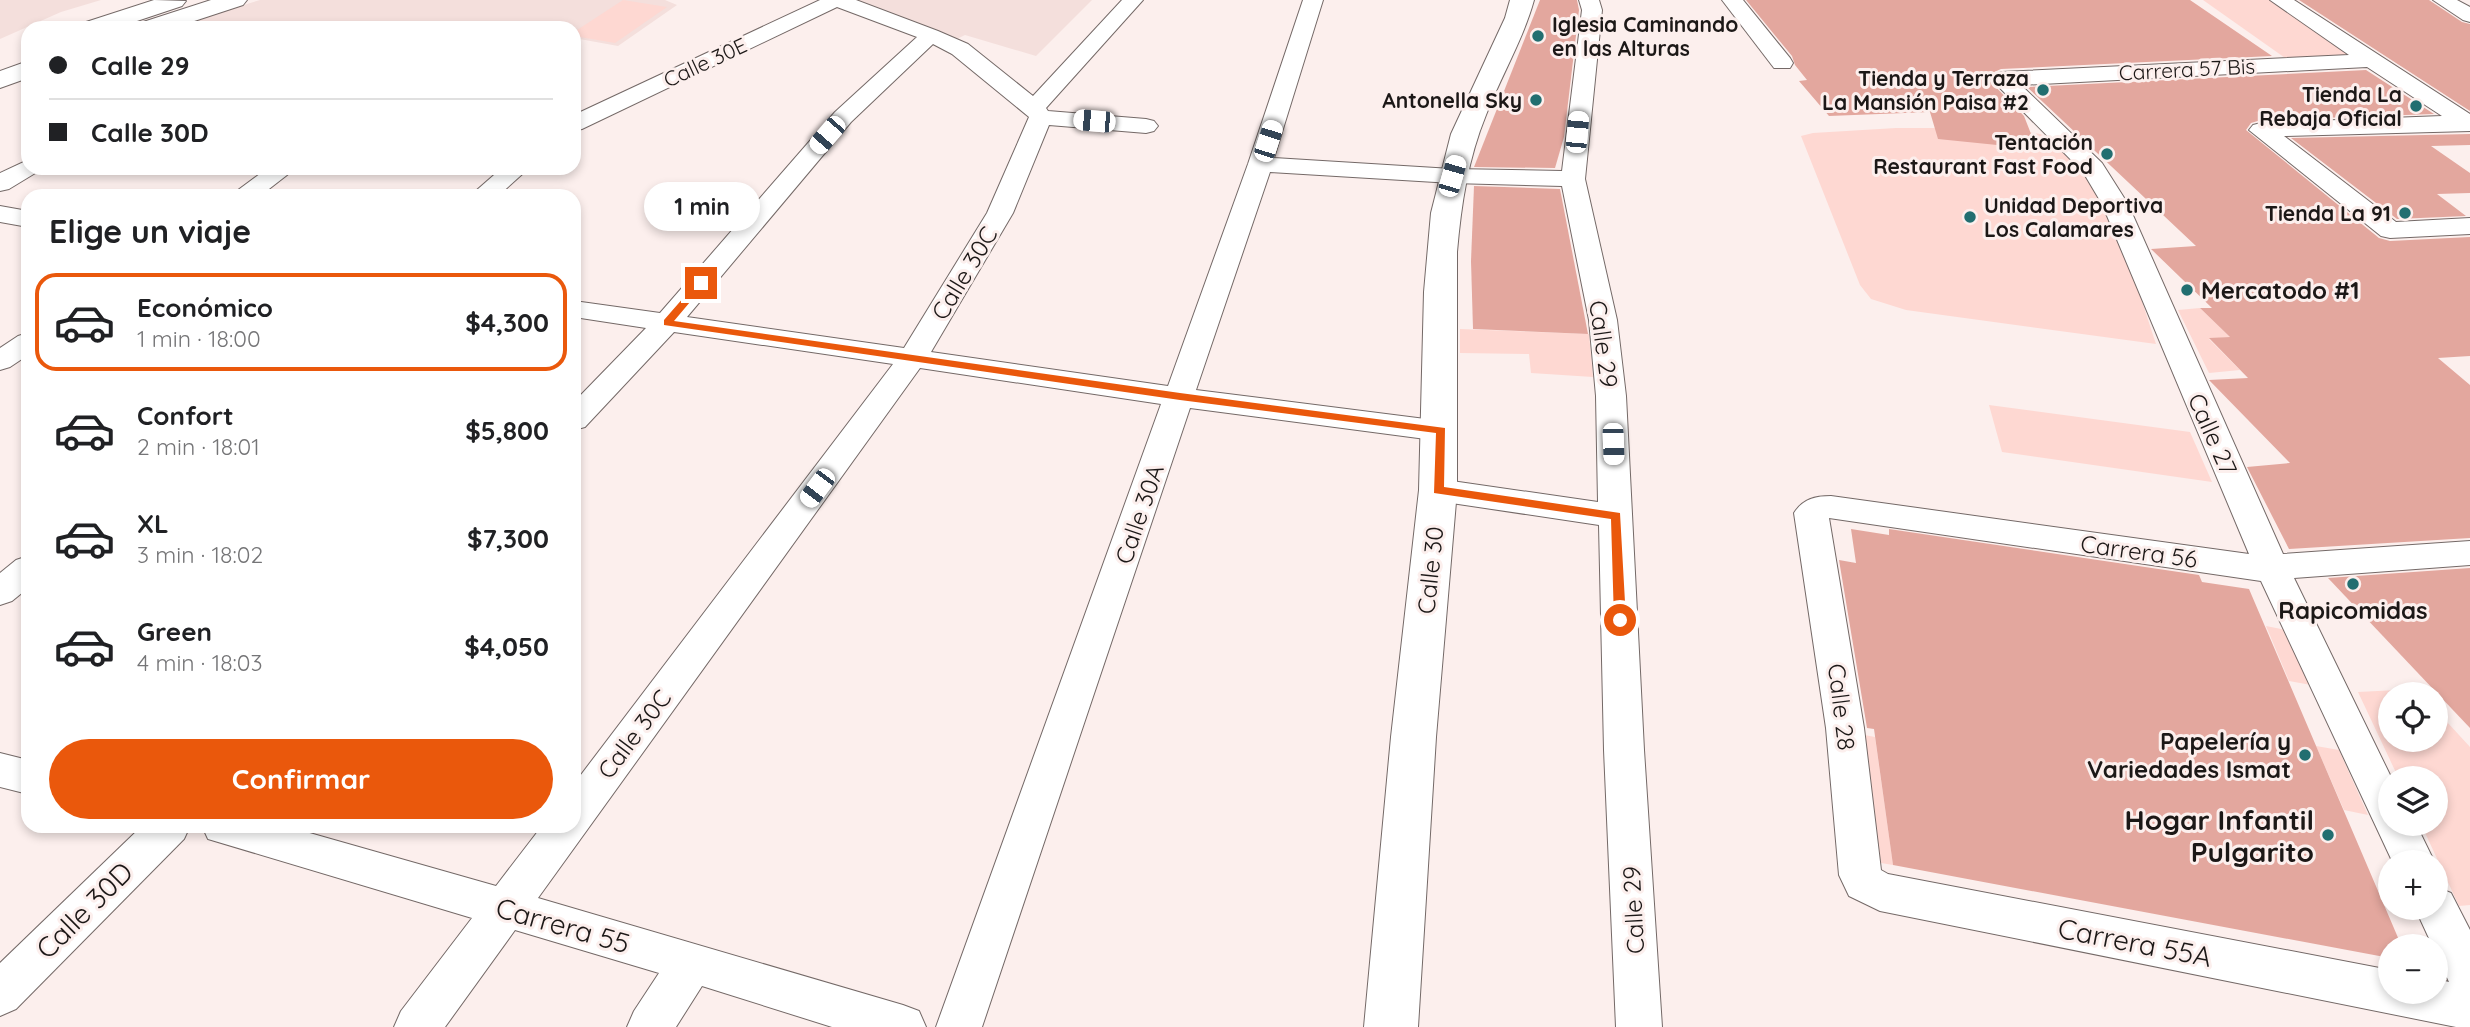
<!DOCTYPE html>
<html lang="es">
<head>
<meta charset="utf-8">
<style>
  :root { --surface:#fff; --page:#f2f2f2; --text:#202124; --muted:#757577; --line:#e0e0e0; --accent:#ea580c }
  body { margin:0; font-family:Quicksand,sans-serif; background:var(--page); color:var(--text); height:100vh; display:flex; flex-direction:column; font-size:26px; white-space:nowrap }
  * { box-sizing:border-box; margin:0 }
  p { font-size:23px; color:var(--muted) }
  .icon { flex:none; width:38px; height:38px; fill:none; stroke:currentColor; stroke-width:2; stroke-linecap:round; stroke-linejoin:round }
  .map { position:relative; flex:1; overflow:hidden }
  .sheet { position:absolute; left:21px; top:189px; width:560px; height:644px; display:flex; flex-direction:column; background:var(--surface); border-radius:21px; box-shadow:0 4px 10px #0003 }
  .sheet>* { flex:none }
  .hud { position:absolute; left:21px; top:21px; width:560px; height:154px; border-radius:21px; box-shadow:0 4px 10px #0003; display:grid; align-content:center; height:154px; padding:0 28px; background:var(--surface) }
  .tools { position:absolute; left:2378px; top:682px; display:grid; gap:14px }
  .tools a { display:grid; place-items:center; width:70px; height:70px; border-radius:50%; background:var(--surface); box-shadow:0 4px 10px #0003; font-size:35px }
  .end { position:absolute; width:32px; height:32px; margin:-16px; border:9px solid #ea580c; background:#fff; box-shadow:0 0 0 4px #fff }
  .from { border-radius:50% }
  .bubble { position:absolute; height:49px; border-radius:24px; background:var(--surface); box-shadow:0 4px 10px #0003; font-size:23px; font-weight:700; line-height:49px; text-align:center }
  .car { position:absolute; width:21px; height:42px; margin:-21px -10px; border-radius:9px; box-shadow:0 0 5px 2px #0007; background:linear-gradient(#fff 24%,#345 0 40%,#fff 0 76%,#345 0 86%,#fff 0) }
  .hud b { display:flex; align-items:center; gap:24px; height:66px; font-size:26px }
  .hud b+b { border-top:2px solid var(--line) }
  .hud i { width:18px; height:18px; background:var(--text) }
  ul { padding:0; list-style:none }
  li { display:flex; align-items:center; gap:21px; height:98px; margin:0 14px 10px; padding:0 14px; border:4px solid transparent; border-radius:21px }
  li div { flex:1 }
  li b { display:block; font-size:26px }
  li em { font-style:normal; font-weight:700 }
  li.current { border-color:var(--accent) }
  li>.icon { width:63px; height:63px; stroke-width:1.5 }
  h2 { padding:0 28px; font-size:32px; line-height:84px }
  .action { display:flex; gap:14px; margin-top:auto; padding:14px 28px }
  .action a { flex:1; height:80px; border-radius:42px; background:var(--accent); color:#fff; font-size:28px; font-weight:700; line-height:80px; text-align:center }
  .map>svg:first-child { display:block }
  .built { fill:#f4dfdc }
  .green { fill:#fed8d2 }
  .building { fill:#e3a79e }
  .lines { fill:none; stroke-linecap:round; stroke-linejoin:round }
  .minor-casing { stroke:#746967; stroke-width:2 }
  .secondary-casing { stroke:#746967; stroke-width:2 }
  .trunk-casing { stroke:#746967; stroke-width:2 }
  .minor { fill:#fff; fill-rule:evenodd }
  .secondary { fill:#fff; fill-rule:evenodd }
  .trunk { fill:#fff; fill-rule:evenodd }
  .route { fill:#ea580c }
  .poi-dot { fill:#226e70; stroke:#fcefed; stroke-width:2.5 }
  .labels { text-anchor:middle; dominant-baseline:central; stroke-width:6; stroke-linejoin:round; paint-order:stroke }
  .far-poi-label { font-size:21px; font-weight:bold; fill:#1c1817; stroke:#fcefed; text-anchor:end }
  .far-street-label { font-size:21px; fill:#1c1817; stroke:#fcefed }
  .street-label { font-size:24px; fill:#1c1817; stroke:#fcefed }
  .poi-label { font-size:24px; font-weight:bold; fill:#1c1817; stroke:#fcefed; text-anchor:start }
  .near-poi-label { font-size:28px; font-weight:bold; fill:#1c1817; stroke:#fcefed; text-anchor:end }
  .near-street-label { font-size:28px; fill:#1c1817; stroke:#fcefed }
</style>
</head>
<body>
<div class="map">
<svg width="2470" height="1027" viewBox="0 0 2470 1027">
  <rect width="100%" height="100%" fill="#fcefed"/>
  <g class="built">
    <polygon points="0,0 101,0 61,12 0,39"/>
    <polygon points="260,0 665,0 677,5 618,46 574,38 574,28 169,28"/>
    <polygon points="857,0 1092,0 1036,56 965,35 957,39"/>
  </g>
  <g class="green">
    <polygon points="623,0 667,7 615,43 574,36 574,32"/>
    <polygon points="2203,0 2270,0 2357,57 2288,60"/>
    <path d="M 1896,128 C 1921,128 2029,127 2045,136 C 2106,170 2135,282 2156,344 L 1906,310 L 1871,299 L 1860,285 L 1801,136 L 1813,133 Z"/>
    <polygon points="2200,308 2230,337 2209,339 2240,370 2209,373 2178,310"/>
    <polygon points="1460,329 1589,334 1593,377 1531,373 1529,354 1460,353"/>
    <polygon points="1989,405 2190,432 2212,482 2002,452"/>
    <polygon points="2266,626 2286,630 2311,685 2289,681"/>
    <polygon points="2417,689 2422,695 2390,695 2390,740 2436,740 2436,710 2470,747 2470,905 2459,906 2421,824 2436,824 2436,779 2399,779 2358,692"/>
    <polygon points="1859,734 1875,737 1893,865 1875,862"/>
    <polygon points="2316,746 2339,750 2368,815 2344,810"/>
  </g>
  <g class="building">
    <polygon points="1540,0 1577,0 1579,10 1564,137 1555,168 1474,167"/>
    <polygon points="1746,0 2190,0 2272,56 2001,69 1992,73 1988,79 2024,116 2037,149 1938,139 1930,112 1829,116 1799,81 1807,80 1795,65 1792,56"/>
    <polygon points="2299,0 2429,0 2462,22 2470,24 2470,111"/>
    <polygon points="2366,70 2434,114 2261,120 2251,123 2246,130 2379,238 2390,241 2470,237 2470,356 2438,358 2470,385 2470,538 2289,549 2247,467 2290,463 2209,380 2248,378 2209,338 2230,337 2200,308 2212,308 2151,249 2196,246 2027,87"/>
    <polygon points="2470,134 2470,145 2431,146 2470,173 2470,193 2437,194 2466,216 2397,219 2291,138"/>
    <polygon points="1474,186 1560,189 1588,334 1473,329 1471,261"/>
    <polygon points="1851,529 1889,535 1889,529 2199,575 2202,582 2249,589 2402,947 2390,947 2390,958 1893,865 1874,729 1867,728 1839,560 1856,563"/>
    <polygon points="2470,568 2470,728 2328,578"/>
  </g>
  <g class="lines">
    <g class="minor-casing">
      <g id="minor">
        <path d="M 820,0 L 856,0 L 938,31 L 968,44 L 1033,96 L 1122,0 L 1143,0 L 1046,108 L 1048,111 L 1146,119 L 1154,121 L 1158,126 L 1154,131 L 1146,133 L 1049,125 L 1013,213 L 931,352 L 1168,386 L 1248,164 L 1303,0 L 1323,0 L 1274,158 L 1452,169 L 1562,171 L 1582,10 L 1579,0 L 1599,0 L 1602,10 L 1585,179 L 1617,320 L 1626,396 L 1644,750 L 1662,1027 L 1616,1027 L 1604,750 L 1599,525 L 1438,501 L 1426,498 L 1422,490 L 1426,482 L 1438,479 L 1598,502 L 1596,396 L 1589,320 L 1562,186 L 1452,183 L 1270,172 L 1196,390 L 1441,421 L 1452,424 L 1457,431 L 1452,438 L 1441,441 L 1190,408 L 982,1027 L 936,1027 L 1161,404 L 920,368 L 538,898 L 903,1005 L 919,1011 L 926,1027 L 832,1027 L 702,986 L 676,1027 L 627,1027 L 634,1011 L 659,973 L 515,930 L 445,1027 L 394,1027 L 401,1011 L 472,918 L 208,839 L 202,826 L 285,826 L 496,886 L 542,826 L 574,826 L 574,784 L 893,364 L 674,332 L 585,427 L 574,430 L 574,402 L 646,328 L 574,317 L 574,301 L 660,313 L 835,112 L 917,37 L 837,7 L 582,129 L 574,131 L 574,115 ZM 933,44 L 952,54 L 1029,117 L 987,213 L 904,348 L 687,317 L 851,122 Z"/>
        <polygon points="1722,0 1743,0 1790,58 1793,63 1790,68 1774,68"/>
        <path d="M 2270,0 L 2294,0 L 2470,114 L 2470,131 L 2284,136 L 2396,222 L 2470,218 L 2470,234 L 2390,238 L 2381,236 L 2249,130 L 2253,125 L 2261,123 L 2442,116 L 2367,67 L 2021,85 L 2102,163 L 2128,204 L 2283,554 L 2470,541 L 2470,565 L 2294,578 L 2392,779 L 2390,824 L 2416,824 L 2435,863 L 2393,863 L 2261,581 L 1829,518 L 1864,728 L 1881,870 L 1888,874 L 2390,970 L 2390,992 L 2436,992 L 2436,979 L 2449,982 L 2436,953 L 2436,947 L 2433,947 L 2415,908 L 2436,908 L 2436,887 L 2451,893 L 2470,930 L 2470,1027 L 2456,1027 L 1880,911 L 1849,896 L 1839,875 L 1826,728 L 1794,513 C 1803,499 1815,496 1831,496 L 2249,554 L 2102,204 L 2083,172 L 1991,79 L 1994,74 L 2002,72 L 2349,55 Z"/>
        <polygon points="2433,0 2457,0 2470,7 2470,22 2463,20"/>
        <polygon points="28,160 28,168 40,168 37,172 9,189 0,191 0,173"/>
        <polygon points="268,168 296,168 260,196 230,196"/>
        <polygon points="502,168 529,168 498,196 470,196"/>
        <polygon points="0,206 28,211 28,227 0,222"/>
        <polygon points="28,333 28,355 10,367 0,370 0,348 18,336"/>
        <polygon points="28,556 28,588 12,601 0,605 0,573 16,560"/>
        <polygon points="0,753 28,760 28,794 0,787"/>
        <polygon points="142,826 190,826 184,839 16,1009 0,1016 0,963"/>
      </g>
    </g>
    <g class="secondary-casing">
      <path id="secondary" d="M 1510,0 L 1534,0 C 1523,40 1501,76 1486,115 C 1468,159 1461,205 1457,252 L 1457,490 L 1436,737 L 1418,1027 L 1364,1027 L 1391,737 L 1419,490 L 1424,292 L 1431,213 L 1451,134 L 1505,18 Z"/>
    </g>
    <g class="trunk-casing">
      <g id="trunk">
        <polygon points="154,0 186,1 182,6 116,28 80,28 83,23"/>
        <polygon points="211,0 247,0 243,5 173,28 137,28 140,23"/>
        <polygon points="28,61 28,78 0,88 0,71"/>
      </g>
    </g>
    <use href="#minor" class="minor"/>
    <use href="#secondary" class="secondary"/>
    <use href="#trunk" class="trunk"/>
  </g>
  <polygon class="route" points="698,281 706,283 674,321 1180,393 1445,428 1444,487 1620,513 1626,620 1620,625 1614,620 1611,519 1434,493 1436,433 1180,400 664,325 664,320"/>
  <g class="poi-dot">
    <circle cx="1538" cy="36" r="7"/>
    <circle cx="2043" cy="90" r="7"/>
    <circle cx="1536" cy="100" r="7"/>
    <circle cx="2416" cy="106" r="7"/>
    <circle cx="2107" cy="154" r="7"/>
    <circle cx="2405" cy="213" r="7"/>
    <circle cx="1970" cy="217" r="7"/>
    <circle cx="2187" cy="290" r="7"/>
    <circle cx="2353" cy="584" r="7"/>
    <circle cx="2305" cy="755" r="7"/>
    <circle cx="2328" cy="835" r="7"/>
  </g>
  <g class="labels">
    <g class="far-poi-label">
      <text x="1552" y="24" text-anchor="start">Iglesia Caminando<tspan x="1552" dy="24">en las Alturas</tspan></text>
      <text x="2029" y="78">Tienda y Terraza<tspan x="2029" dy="24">La Mansión Paisa #2</tspan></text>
      <text x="2402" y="94">Tienda La<tspan x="2402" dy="24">Rebaja Oficial</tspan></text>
      <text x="1522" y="100">Antonella Sky</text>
      <text x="2093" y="142">Tentación<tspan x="2093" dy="24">Restaurant Fast Food</tspan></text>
      <text x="1984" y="205" text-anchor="start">Unidad Deportiva<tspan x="1984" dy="24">Los Calamares</tspan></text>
      <text x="2391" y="213">Tienda La 91</text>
    </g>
    <g class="far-street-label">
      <text transform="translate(705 62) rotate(-25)">Calle 30E</text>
      <text transform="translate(2187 69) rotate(-3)">Carrera 57 Bis</text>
    </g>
    <g class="street-label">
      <text transform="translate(964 273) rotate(-59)">Calle 30C</text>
      <text transform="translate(1604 344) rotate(82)">Calle 29</text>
      <text transform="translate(2213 434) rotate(66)">Calle 27</text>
      <text transform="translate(1139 514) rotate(-71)">Calle 30A</text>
      <text transform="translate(2139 551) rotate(8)">Carrera 56</text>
      <text transform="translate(1430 570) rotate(-84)">Calle 30</text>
      <text transform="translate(1842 707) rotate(83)">Calle 28</text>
      <text transform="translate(634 734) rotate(-53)">Calle 30C</text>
      <text transform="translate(1633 910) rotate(-93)">Calle 29</text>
    </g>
    <g class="poi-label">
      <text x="2201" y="290">Mercatodo #1</text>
      <text x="2353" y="610" text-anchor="middle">Rapicomidas</text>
      <text x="2291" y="741" text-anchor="end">Papelería y<tspan x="2291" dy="28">Variedades Ismat</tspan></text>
    </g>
    <g class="near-poi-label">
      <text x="2314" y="819">Hogar Infantil<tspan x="2314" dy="32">Pulgarito</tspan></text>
    </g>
    <g class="near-street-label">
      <text transform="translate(84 910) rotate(-45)">Calle 30D</text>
      <text transform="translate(563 925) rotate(16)">Carrera 55</text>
      <text transform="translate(2135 942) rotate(11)">Carrera 55A</text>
    </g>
  </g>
</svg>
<div class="tools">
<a><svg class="icon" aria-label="locate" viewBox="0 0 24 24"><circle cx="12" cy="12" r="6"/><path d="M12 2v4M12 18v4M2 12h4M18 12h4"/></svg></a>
<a><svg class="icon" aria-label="layers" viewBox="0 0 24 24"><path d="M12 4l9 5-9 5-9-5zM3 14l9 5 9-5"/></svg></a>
<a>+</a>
<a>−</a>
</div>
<i class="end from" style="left:1620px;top:620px"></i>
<i class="end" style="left:701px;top:283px"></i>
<div class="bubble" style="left:644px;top:182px;width:116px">1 min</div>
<i class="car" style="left:1094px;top:121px;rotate:275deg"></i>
<i class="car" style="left:1577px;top:132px;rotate:5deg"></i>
<i class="car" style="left:827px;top:135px;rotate:221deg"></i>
<i class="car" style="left:1268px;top:141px;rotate:18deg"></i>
<i class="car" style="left:1452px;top:176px;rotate:16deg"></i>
<i class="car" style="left:1613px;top:444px;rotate:178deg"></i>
<i class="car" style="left:817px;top:488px;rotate:217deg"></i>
<div class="hud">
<b><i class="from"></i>Calle 29</b>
<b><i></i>Calle 30D</b>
</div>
<section class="sheet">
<h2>Elige un viaje</h2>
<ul>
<li class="current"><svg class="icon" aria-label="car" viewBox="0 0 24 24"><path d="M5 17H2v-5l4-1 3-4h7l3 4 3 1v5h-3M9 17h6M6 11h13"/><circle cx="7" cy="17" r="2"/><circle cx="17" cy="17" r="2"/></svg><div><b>Económico</b><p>1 min · 18:00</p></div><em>$4,300</em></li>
<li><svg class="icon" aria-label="car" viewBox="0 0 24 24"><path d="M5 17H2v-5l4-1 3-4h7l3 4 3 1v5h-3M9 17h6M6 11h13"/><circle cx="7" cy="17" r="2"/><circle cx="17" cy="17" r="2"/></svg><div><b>Confort</b><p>2 min · 18:01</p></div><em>$5,800</em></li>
<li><svg class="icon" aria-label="car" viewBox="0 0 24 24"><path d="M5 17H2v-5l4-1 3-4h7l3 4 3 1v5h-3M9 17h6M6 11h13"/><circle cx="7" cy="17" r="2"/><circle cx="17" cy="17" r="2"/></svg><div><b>XL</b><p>3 min · 18:02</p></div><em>$7,300</em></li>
<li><svg class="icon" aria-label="car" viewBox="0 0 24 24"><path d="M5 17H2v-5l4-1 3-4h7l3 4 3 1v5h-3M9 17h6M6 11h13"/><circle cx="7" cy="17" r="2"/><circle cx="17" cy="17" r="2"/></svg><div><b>Green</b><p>4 min · 18:03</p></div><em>$4,050</em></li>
</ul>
<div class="action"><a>Confirmar</a></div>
</section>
</div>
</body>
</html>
